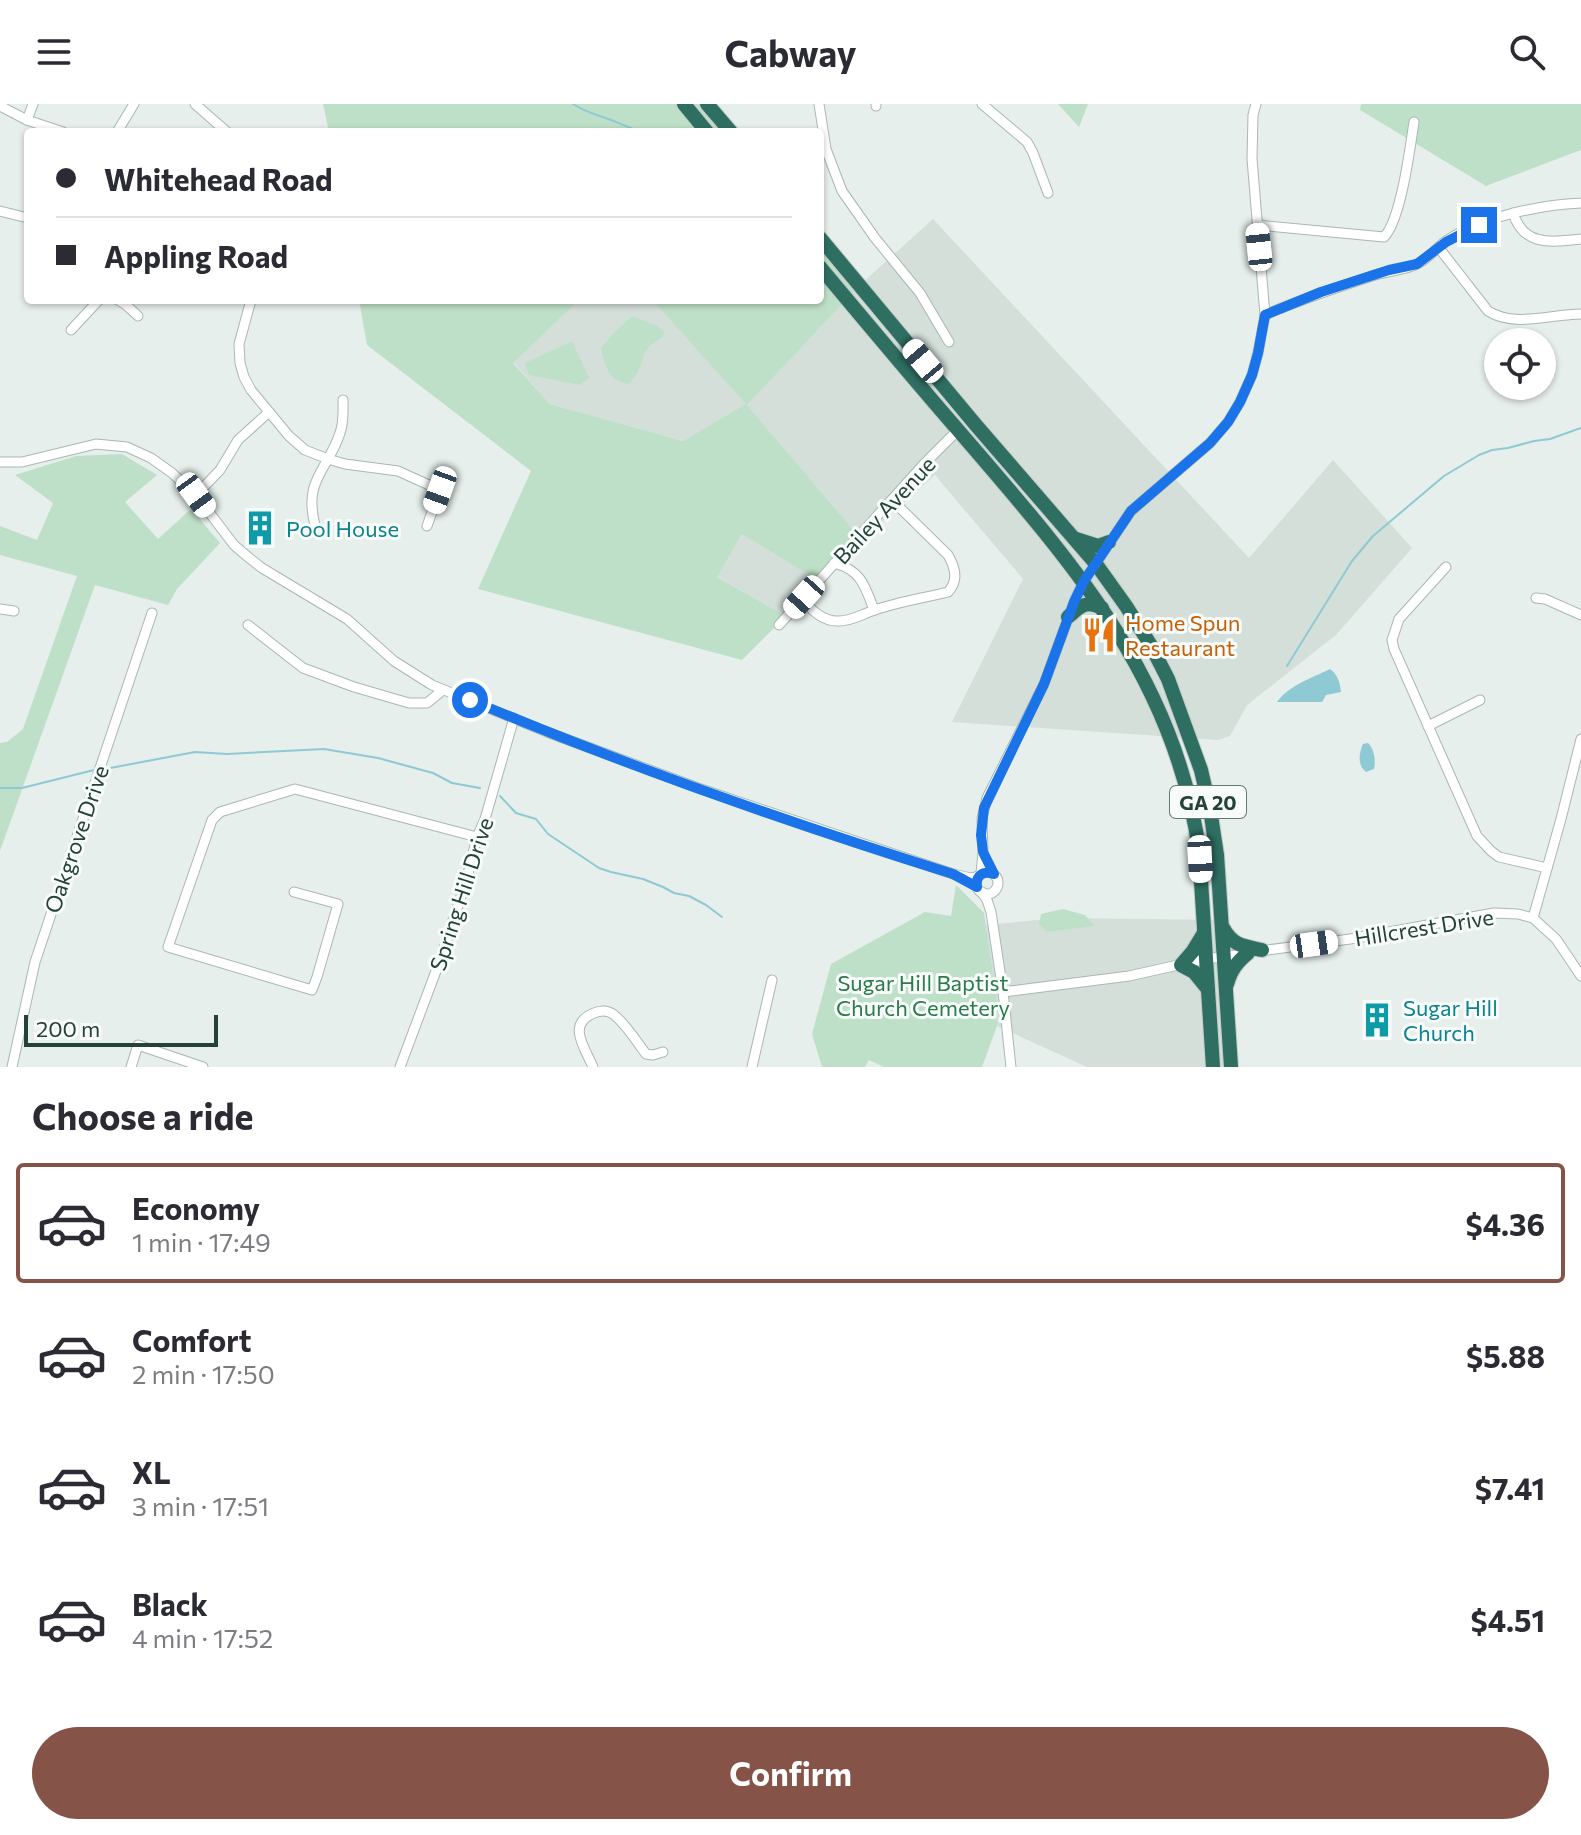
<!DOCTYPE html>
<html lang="en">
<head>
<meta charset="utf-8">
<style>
  :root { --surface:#fff; --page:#f7f7f7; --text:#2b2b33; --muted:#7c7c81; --line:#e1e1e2; --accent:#855347 }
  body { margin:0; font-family:Commissioner,sans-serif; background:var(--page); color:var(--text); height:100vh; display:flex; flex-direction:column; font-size:30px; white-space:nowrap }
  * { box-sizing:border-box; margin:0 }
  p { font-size:26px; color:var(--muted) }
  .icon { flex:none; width:44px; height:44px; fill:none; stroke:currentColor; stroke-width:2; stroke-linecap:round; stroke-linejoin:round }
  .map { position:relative; height:963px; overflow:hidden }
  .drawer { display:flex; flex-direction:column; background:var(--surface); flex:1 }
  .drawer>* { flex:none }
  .hud { position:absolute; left:24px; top:24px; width:800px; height:176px; border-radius:8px; box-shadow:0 2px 6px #0004; display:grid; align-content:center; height:176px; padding:0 32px; background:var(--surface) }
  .fabs { position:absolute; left:1484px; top:224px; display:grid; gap:16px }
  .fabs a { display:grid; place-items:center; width:72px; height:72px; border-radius:50%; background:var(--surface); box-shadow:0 2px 6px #0004; font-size:40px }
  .scale { position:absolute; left:24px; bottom:20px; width:194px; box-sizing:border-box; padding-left:8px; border:4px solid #24423a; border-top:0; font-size:22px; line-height:28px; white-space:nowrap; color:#24423a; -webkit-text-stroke:6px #f7fbf9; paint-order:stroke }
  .end { position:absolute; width:36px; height:36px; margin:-18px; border:10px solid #1a73e8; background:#fff; box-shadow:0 0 0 4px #fff }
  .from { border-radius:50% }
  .car { position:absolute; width:24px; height:48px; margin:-24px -12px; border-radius:10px; box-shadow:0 0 6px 2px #0007; background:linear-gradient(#fff 24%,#345 0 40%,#fff 0 76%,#345 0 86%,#fff 0) }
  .hud b { display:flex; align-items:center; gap:28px; height:76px; font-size:30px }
  .hud b+b { border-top:2px solid var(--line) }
  .hud i { width:20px; height:20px; background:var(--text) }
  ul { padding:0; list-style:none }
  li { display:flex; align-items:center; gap:24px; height:120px; margin:0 16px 12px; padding:0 16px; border:4px solid transparent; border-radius:8px }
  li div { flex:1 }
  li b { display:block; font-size:30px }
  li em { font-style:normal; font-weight:700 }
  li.active { border-color:var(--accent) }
  li>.icon { width:72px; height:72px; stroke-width:1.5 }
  h2 { padding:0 32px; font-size:36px; line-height:96px }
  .button { display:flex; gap:16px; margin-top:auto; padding:16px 32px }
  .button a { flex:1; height:92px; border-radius:48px; background:var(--accent); color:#fff; font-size:32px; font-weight:700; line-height:92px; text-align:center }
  header { display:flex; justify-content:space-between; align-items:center; height:104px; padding:0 32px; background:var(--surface); font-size:36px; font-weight:700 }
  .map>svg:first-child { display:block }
  .built { fill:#d4dfda }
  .green { fill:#bfe0c8 }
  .water { fill:#8ec9d4 }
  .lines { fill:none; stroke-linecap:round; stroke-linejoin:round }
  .stream { stroke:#8ec9d4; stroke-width:2 }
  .minor-casing { stroke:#a8b8b2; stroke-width:11 }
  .highway-casing { stroke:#c2cac8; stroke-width:16 }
  .minor { stroke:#fff; stroke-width:9 }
  .highway { stroke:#2f6f62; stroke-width:14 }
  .route { stroke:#1a73e8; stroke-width:10 }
  .labels { text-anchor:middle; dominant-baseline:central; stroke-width:6; stroke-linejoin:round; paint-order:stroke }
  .shield { fill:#f7fbf9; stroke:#637a73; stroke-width:2 }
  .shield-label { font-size:20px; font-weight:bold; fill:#24423a }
  .street-label { font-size:22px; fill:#24423a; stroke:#f7fbf9 }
  .culture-label { font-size:22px; fill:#0d838f; stroke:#f7fbf9; text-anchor:start }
  .food-label { font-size:22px; fill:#c56008; stroke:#f7fbf9; text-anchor:start }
  .park-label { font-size:22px; fill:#2d7a4b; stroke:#f7fbf9 }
</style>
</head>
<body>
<header><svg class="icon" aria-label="menu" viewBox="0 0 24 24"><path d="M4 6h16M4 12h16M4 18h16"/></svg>Cabway<svg class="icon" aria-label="search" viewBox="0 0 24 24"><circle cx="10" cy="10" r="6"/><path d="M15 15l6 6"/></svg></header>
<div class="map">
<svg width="1581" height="963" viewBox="0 0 1581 963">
  <rect width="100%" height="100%" fill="#e6efeb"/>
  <g class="built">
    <polygon points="933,115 1249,454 1333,356 1412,444 1336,531 1247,601 1230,632 1218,636 952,618 1023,475 935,371 862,436 747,301 683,337 550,300 513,258 579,196 652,196 747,300 861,180"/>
    <polygon points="743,429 821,478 786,512 716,472"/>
    <polygon points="1058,814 1221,816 1225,963 1087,963 997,922 996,888 986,821"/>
  </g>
  <g class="green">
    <polygon points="323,0 710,0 734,28 329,28"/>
    <polygon points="1058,0 1088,0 1079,23"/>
    <polygon points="1361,0 1581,0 1581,46 1486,82 1360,6"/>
    <polygon points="820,131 861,180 747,301 862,436 821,478 742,430 717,473 786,512 742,556 478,485 531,367 367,241 359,196 579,196 513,259 550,300 683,337 746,300 652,196 820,196"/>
    <path d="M 632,212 L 658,222 L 665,229 C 659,238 655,236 649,243 C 639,255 643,268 628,280 C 608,277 605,261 601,244 L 614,229 Z"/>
    <polygon points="572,237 589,274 580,281 529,271 525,259"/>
    <polygon points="122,350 157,371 125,398 158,435 191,405 220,439 177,485 168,501 95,481 0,747 0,639 7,638 23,625 77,472 0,451 0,422 37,436 53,399 15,371 76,352"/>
    <polygon points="956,781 984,809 996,888 997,922 982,963 884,963 869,956 865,963 822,963 812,930 831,860 925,808 951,812"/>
    <polygon points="1063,805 1085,811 1095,822 1047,828 1039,820 1041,810"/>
  </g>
  <g class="water">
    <path d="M 1330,565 C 1338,571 1340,579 1341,588 L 1326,591 L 1322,598 L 1277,598 C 1289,581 1312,574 1330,565 Z"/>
    <path d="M 1368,639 C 1374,645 1376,656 1374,665 L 1366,668 C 1357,661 1359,649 1363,640 Z"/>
  </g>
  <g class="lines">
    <g class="stream">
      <path d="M 573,0 C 585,8 597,11 611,16 C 622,20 631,25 643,28"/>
      <polyline points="1287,562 1352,457 1373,432 1444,372 1479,351 1492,346 1508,344 1534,337 1550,335 1581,324"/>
      <polyline points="105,665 195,648 227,650 324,645 378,654 433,669 452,679 480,684"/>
      <polyline points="0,684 22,684 94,666"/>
      <polyline points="500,692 516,709 536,715 548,730 599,764 611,768 643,775 663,783 674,789 689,792 706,801 722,813"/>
    </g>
    <g class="minor-casing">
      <g id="minor">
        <polyline points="195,0 227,28"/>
        <polyline points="819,0 826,45 842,87 875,134 920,189 949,238"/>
        <polyline points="876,0 876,2"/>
        <polyline points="982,0 1027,38 1033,49 1048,89"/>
        <polyline points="0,2 27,16 63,28"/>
        <polyline points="27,16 33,0"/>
        <polyline points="117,28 134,0"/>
        <polyline points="0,107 28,114"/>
        <path d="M 1513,109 C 1524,143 1551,138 1581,135"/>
        <path d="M 1257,121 L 1384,133 C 1401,116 1410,44 1414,18"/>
        <path d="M 1439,144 L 1488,207 C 1515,224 1551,210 1581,210"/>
        <polyline points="118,196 125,200 138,212"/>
        <polyline points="251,196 239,240 240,259 244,273 251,286 289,332 305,346 328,355 345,360 398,367 440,386 427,422"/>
        <path d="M 1265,211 C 1301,195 1338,183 1375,171 C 1388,167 1405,166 1417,160 C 1428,155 1436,144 1446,137 C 1481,113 1539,101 1581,99"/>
        <polyline points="71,226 99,196"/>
        <polyline points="0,358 22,358 96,340 127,343 151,354 172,369 196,391 234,441 248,453 262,464 347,515 394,557 432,581 547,628 698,684 953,770 971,774 979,772"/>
        <polyline points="196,391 220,366 238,336 269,308"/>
        <path d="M 315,421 C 303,376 328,366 340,329 C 344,318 343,307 343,296"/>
        <path d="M 834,459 C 861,466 865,482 874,506"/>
        <polyline points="1446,463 1399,515 1392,536 1394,545 1477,732 1491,747 1499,753 1547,764"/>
        <path d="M 804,493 C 808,506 825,518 839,517 C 852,517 862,510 875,506 C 898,498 924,494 948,488 C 959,477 955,463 948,451 L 893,397"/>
        <polyline points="1536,494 1545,495 1581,511"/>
        <polyline points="0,505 14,507"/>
        <polyline points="248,521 303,564 354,583 409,599 427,599 443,586"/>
        <polyline points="779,521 924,360 958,326"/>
        <polyline points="1428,622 1480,596"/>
        <circle cx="987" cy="779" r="11"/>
        <polyline points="981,770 983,748 982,714 987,694 1044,580 1074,498 1084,477 1131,407 1210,339 1228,318 1240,298 1252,271 1258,249 1265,211 1252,55 1253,11 1256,0"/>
        <polyline points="294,788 338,800 317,873 312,886 168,843 212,716 220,708 295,685 477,733"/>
        <polyline points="982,788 987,796 991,808 1003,888 1011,963"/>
        <polyline points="1533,814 1561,715 1581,635"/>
        <polyline points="1260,847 1350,835 1494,809 1518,810 1533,814 1556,835 1581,872"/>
        <polyline points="1003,888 1129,872 1205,855 1246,850"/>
        <polyline points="12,963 35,858 152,509"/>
        <polyline points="131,963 138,941 203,963"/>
        <polyline points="400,963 439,859 467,774 477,733 485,715 514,614"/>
        <path d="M 593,963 C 585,944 566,920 594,909 C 601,906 607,906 613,910 C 626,920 636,937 646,950 L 653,951 L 663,948"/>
        <polyline points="752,963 772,876"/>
      </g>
    </g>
    <g class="highway-casing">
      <g id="highway">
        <polyline points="684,0 707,28"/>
        <polyline points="707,0 731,28"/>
        <polyline points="820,134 975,320 1096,460 1126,502 1150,540 1168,575 1201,666 1210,705 1217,751 1231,963"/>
        <path d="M 820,163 C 866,218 911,272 958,326 C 1068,454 1175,571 1199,746 L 1213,963"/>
        <polyline points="1076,435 1098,442 1109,438"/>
        <path d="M 1068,513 C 1081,502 1085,496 1102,504"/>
        <path d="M 1223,824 C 1233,842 1243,842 1262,846"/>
        <polyline points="1204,829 1193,847 1181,861 1194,868 1207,884"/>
        <path d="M 1227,880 C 1231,866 1237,858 1248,849"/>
      </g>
    </g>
    <use href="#minor" class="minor"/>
    <use href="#highway" class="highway"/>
  </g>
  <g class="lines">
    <path class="route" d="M 470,596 C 627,662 790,719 953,770 L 977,783 C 975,772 983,766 994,770 L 983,748 L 981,731 L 984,704 L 1044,580 L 1074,498 L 1084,477 L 1131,407 L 1210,339 L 1228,318 L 1240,298 L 1252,271 L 1258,249 L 1265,211 L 1321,188 L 1389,166 L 1417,160 L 1446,138 L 1479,121"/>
  </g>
  <defs>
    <g id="building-bare" transform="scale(2.76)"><path d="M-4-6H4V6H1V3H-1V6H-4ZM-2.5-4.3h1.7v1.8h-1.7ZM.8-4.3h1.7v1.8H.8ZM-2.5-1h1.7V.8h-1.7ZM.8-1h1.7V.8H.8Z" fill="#0f9aa8" stroke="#f7fbf9" stroke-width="2.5" paint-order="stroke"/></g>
    <g id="restaurant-bare" transform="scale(2.76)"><path d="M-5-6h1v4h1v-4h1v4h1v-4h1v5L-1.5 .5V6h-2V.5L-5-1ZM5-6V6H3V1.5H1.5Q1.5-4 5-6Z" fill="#e8710a" stroke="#f7fbf9" stroke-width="2.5" paint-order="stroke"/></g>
  </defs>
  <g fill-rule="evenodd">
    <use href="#building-bare" x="260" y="424"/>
    <use href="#restaurant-bare" x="1099" y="531"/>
    <use href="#building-bare" x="1377" y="916"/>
  </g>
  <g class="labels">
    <rect class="shield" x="1170" y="682" width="76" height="32" rx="6"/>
    <g class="shield-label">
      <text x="1208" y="698">GA 20</text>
    </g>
    <g class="street-label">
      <text transform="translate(884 406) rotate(-47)">Bailey Avenue</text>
      <text transform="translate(76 735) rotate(-71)">Oakgrove Drive</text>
      <text transform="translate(461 790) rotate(-72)">Spring Hill Drive</text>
      <text transform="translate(1424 823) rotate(-9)">Hillcrest Drive</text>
    </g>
    <g class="culture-label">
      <text x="286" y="424">Pool House</text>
      <text x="1403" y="903">Sugar Hill<tspan x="1403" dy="25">Church</tspan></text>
    </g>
    <g class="food-label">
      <text x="1125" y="518">Home Spun<tspan x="1125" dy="25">Restaurant</tspan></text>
    </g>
    <g class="park-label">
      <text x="923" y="878">Sugar Hill Baptist<tspan x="923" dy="25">Church Cemetery</tspan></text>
    </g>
  </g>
</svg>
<div class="fabs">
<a><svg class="icon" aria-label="locate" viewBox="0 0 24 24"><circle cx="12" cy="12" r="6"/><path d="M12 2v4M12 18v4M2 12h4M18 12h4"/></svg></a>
</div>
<div class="scale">200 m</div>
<i class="end from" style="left:470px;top:596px"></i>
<i class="end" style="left:1479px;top:121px"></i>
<i class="car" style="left:1259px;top:143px;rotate:354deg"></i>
<i class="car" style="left:923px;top:257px;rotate:320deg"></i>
<i class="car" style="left:440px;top:386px;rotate:200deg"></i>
<i class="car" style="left:196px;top:391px;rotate:144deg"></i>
<i class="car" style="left:804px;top:493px;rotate:222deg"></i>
<i class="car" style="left:1200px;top:755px;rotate:177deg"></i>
<i class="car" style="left:1314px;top:840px;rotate:82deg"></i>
<div class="hud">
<b><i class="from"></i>Whitehead Road</b>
<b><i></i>Appling Road</b>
</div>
</div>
<section class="drawer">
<h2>Choose a ride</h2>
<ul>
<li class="active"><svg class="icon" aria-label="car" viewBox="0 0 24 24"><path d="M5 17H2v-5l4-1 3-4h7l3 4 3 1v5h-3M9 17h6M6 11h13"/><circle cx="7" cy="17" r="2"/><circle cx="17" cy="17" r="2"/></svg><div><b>Economy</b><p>1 min · 17:49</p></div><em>$4.36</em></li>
<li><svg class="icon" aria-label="car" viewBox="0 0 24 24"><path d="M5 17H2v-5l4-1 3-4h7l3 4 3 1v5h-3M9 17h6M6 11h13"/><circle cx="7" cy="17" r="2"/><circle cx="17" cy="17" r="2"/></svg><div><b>Comfort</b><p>2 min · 17:50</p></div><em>$5.88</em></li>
<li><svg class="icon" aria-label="car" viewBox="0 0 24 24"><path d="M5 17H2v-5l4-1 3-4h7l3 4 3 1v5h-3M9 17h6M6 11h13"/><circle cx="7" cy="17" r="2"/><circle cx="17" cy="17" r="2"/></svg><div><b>XL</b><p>3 min · 17:51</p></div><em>$7.41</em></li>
<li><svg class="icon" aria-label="car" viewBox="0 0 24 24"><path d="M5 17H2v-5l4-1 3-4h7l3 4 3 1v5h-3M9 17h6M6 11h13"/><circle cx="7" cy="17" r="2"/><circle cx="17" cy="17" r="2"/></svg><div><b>Black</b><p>4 min · 17:52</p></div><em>$4.51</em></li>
</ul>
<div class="button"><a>Confirm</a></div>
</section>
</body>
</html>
